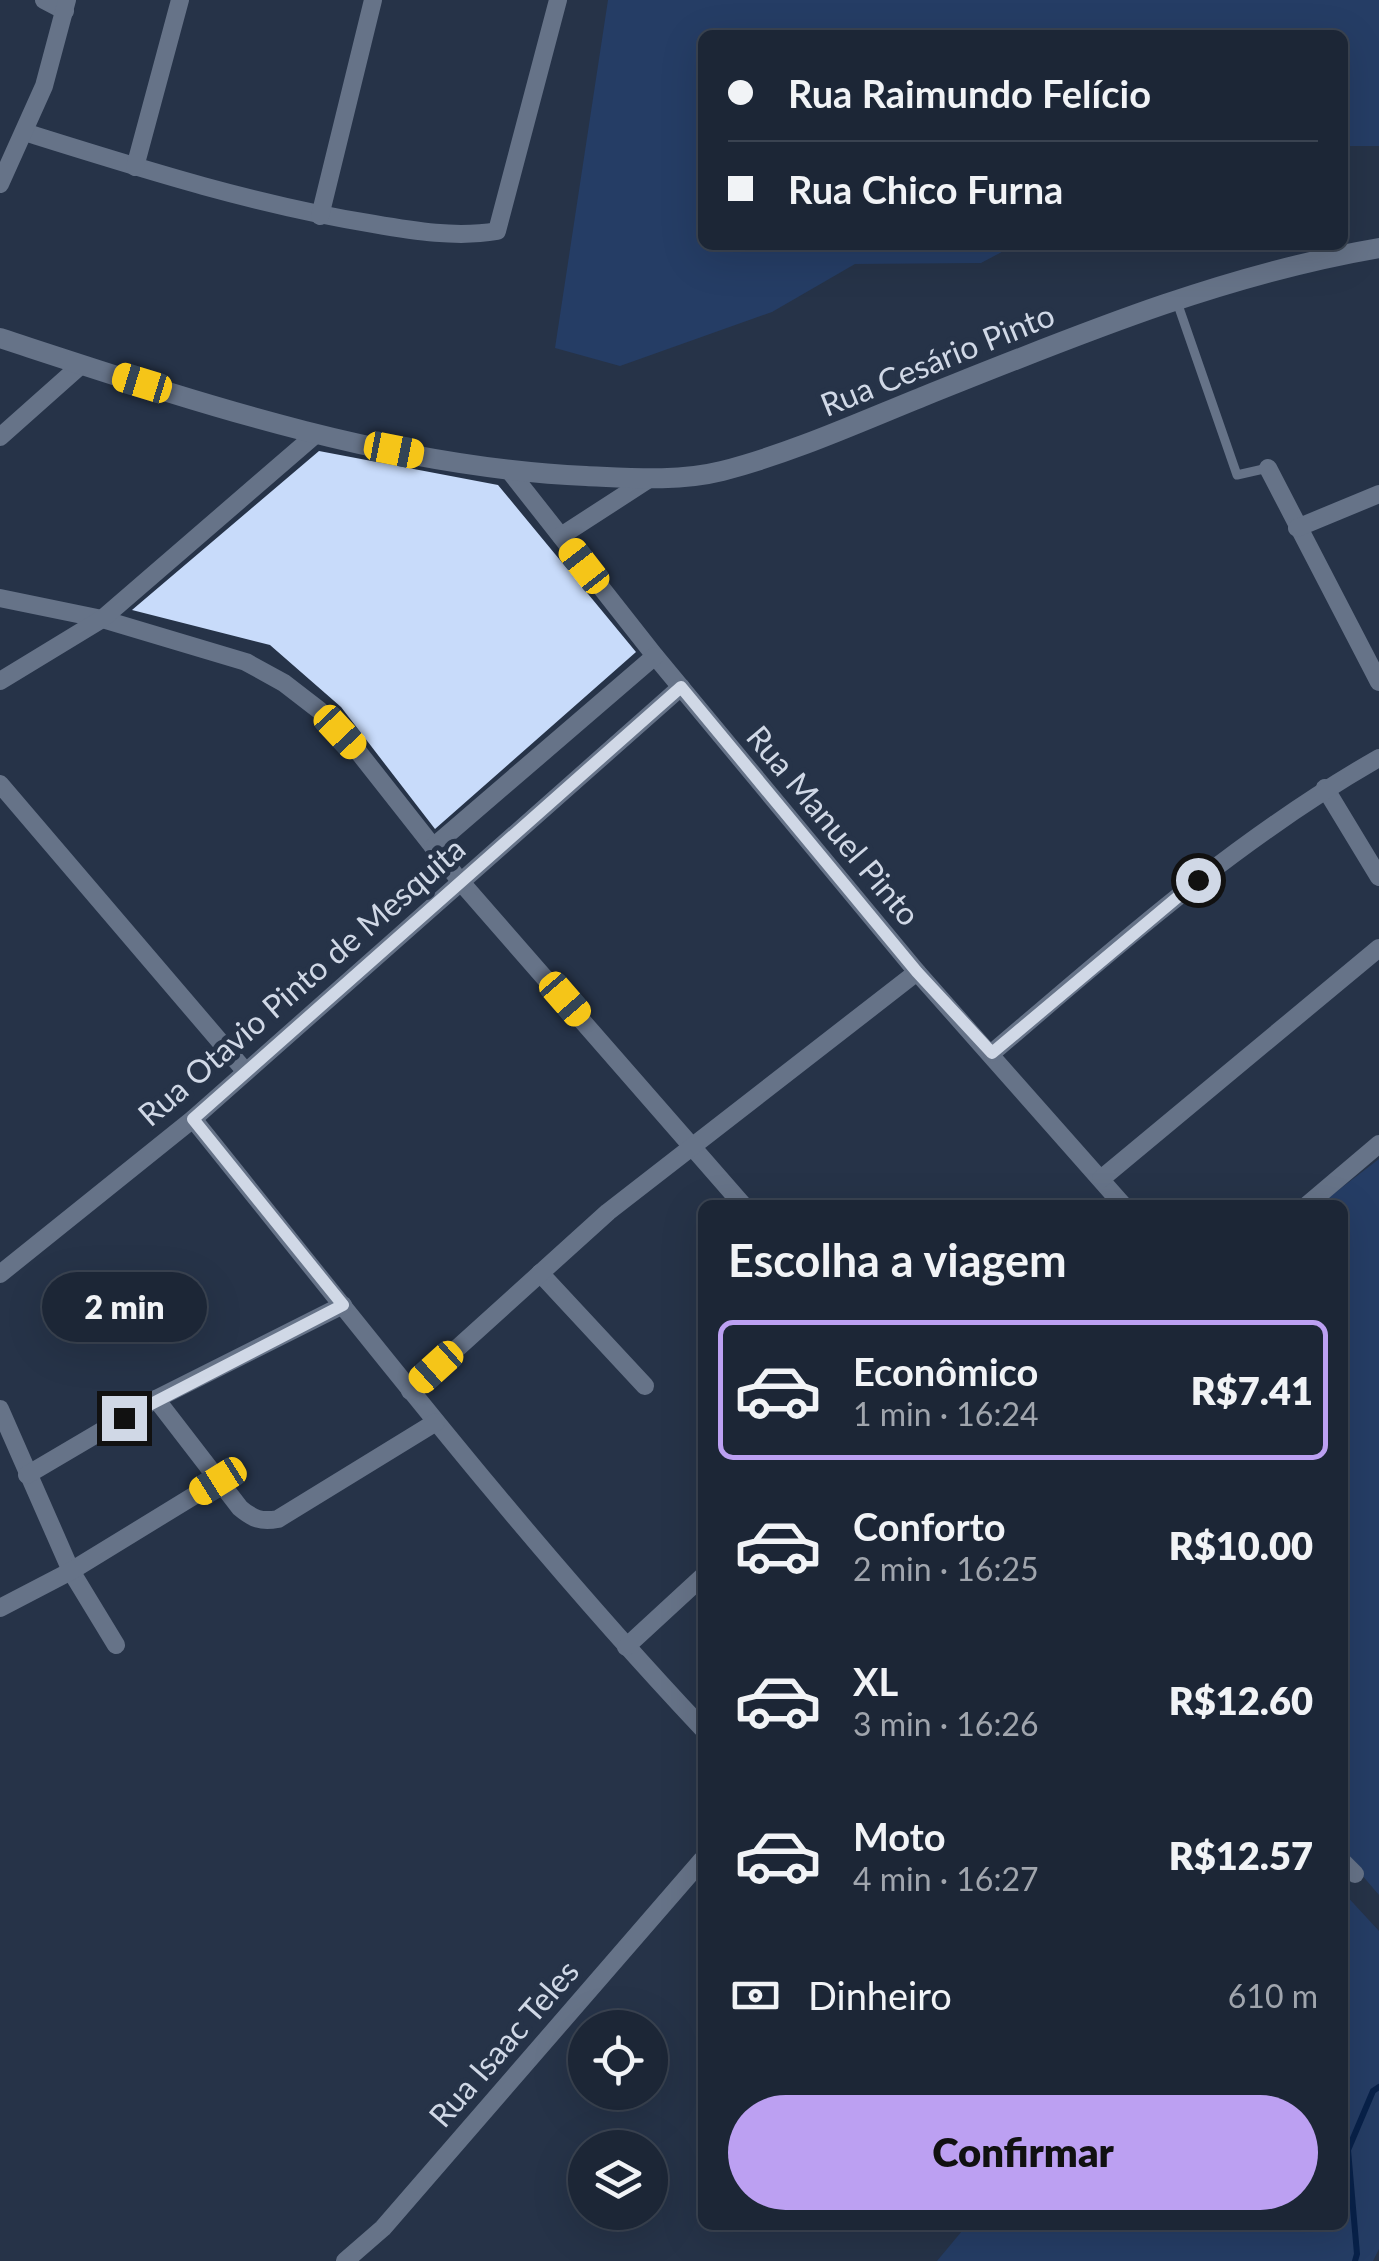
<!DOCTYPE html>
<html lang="pt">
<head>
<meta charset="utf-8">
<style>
  :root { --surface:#1c2636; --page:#252e3e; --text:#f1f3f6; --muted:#a0a5ad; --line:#3a4351; --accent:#bca0f2 }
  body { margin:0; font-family:Lato,sans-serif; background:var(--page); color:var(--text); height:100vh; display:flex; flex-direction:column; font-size:38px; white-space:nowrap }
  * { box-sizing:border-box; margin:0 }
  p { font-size:32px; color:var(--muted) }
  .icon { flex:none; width:55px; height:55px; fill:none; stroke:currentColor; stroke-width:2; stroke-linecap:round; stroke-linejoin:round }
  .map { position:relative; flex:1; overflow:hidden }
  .panel { position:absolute; left:698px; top:1200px; width:650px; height:1030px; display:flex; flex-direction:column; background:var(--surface); border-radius:15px; box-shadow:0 10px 40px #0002,0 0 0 2px var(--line) }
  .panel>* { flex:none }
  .hud { position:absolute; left:698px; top:30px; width:650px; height:220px; border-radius:15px; box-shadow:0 10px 40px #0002,0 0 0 2px var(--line); display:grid; align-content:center; height:220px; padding:0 30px; background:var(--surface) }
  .buttons { position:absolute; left:568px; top:2010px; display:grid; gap:20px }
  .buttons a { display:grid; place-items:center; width:100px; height:100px; border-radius:50%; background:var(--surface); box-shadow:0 10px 40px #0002,0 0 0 2px var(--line); font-size:50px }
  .end { position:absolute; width:45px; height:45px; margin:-22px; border:12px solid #d0d8e6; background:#111; box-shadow:0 0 0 5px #111 }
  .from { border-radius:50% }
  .bubble { position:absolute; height:70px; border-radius:35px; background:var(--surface); box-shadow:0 10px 40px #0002,0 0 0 2px var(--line); font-size:32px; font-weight:800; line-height:70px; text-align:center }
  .car { position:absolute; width:30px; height:60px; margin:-30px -15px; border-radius:12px; box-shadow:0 0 8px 2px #0007; background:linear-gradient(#f5c518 24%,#345 0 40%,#f5c518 0 76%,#345 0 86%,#f5c518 0) }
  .hud b { display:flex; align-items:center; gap:35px; height:95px; font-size:38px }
  .hud b+b { border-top:2px solid var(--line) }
  .hud i { width:25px; height:25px; background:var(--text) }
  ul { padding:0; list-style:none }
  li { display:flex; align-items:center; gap:30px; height:140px; margin:0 20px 15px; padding:0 10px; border:5px solid transparent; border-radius:15px }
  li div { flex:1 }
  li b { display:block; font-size:38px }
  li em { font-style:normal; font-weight:800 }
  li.current { border-color:var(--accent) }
  li>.icon { width:90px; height:90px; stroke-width:1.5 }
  h2 { padding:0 30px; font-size:45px; line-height:120px }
  .pay { display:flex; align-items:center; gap:25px; height:110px; padding:0 30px; font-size:38px }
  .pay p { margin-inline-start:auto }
  .cta { display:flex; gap:20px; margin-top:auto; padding:20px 30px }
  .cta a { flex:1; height:115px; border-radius:60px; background:var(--accent); color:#111; font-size:40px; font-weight:800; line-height:115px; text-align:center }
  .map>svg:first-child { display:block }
  .green { fill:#253d65 }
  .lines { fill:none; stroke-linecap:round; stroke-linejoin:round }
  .stream { stroke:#082149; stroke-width:6 }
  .building { fill:#c8dbfa }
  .service { stroke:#667388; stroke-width:9 }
  .minor { stroke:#667388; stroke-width:18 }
  .tertiary { stroke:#667388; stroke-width:20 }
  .route { stroke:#d0d8e6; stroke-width:12 }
  .labels { text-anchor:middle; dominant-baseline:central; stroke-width:10; stroke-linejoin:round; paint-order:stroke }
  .street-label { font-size:32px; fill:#d0d8e6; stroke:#263348 }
</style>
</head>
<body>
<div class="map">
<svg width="1379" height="2261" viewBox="0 0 1379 2261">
  <rect width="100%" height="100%" fill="#263348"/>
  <g class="green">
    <polygon points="608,0 1379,0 1379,146 1343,146 1342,35 702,35 702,245 1015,245 981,263 855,264 772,312 620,366 555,348"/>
    <polygon points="1379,1159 1379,1895 1343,1853 1342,1205 1319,1205"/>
    <polygon points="1343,1892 1379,1931 1379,2249 1373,2261 937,2261 967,2225 1342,2225"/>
  </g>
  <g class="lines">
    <polyline class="stream" points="1355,2261 1357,2254 1348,2150 1373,2091 1379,2087"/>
  </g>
  <polygon class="building" points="319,451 498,485 636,652 435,829 341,707 270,645 132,610"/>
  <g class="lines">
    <polyline class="service" points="1177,302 1237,475 1268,468"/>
    <g class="minor">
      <polyline points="44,0 65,11"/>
      <path d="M 24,132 C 139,168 255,205 374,224 C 414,231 457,238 497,231 L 558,0"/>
      <polyline points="135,167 180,0"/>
      <polyline points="0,184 44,86 67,0"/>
      <polyline points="320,216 373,0"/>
      <polyline points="0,437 81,365"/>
      <polyline points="1268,468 1379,682"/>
      <polyline points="511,473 655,656 917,972 1123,1205"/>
      <polyline points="1297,528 1379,494"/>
      <polyline points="561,536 649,479"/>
      <polyline points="0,598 102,619 246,662 284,683 319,710 360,754 460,881 743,1205"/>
      <polyline points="0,681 102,619 315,435"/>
      <polyline points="0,784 246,1072"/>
      <polyline points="1325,788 1379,877"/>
      <polyline points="433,847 655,656"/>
      <path d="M 992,1053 C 1116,947 1237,839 1379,758"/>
      <path d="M 193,1119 C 359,1325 521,1536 702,1728"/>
      <polyline points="1101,1179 1379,948"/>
      <polyline points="1307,1205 1379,1144"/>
      <polyline points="540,1273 645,1386"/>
      <polyline points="0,1274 193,1119 681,687"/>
      <polyline points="410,1391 608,1212 917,972"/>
      <path d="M 156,1399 L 240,1508 C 253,1519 261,1522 278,1519 L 436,1422"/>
      <polyline points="0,1409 71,1571 116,1645"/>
      <polyline points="27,1475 156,1399 343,1305"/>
      <polyline points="0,1608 71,1571 218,1481"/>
      <polyline points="626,1647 702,1577"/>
      <polyline points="1342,1861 1355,1874"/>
      <polyline points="345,2261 383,2228 702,1860"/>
    </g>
    <path class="tertiary" d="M 0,338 C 190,400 385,467 586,476 C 631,478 678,482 722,471 C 792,453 860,422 927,395 C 1075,336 1221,275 1379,248"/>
  </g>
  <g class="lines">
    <polyline class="route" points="124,1418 343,1305 193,1119 681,687 917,972 992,1053 1198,880"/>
  </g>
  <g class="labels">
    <g class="street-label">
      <text transform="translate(937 359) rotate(-22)">Rua Cesário Pinto</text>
      <text transform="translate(834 825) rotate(50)">Rua Manuel Pinto</text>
      <text transform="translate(301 981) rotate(-41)">Rua Otavio Pinto de Mesquita</text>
      <text transform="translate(503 2043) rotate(-49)">Rua Isaac Teles</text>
    </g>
  </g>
</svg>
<div class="buttons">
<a><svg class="icon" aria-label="locate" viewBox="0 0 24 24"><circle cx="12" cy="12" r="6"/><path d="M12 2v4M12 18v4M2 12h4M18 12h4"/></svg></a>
<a><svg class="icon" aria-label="layers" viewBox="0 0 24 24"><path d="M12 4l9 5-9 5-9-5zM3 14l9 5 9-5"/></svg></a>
</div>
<i class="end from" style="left:1198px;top:880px"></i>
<i class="end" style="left:124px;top:1418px"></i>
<div class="bubble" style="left:42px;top:1272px;width:165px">2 min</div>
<i class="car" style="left:142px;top:383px;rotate:287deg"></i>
<i class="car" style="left:394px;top:450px;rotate:101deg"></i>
<i class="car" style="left:584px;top:566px;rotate:322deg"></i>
<i class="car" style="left:340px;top:732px;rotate:137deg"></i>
<i class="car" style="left:565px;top:999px;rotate:139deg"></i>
<i class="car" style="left:436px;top:1367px;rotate:228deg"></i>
<i class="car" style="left:218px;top:1481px;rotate:238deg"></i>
<div class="hud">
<b><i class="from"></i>Rua Raimundo Felício</b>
<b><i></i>Rua Chico Furna</b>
</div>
<section class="panel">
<h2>Escolha a viagem</h2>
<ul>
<li class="current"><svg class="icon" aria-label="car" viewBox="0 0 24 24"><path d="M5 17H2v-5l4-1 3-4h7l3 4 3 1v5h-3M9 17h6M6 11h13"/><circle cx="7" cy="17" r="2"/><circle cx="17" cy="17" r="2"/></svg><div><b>Econômico</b><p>1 min · 16:24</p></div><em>R$7.41</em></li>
<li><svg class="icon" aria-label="car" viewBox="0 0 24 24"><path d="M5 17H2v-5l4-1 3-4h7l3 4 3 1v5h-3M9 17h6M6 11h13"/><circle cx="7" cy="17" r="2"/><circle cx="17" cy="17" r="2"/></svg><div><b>Conforto</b><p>2 min · 16:25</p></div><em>R$10.00</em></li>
<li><svg class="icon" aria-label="car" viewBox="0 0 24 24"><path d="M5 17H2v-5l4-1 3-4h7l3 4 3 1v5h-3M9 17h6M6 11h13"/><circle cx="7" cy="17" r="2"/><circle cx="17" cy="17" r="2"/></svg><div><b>XL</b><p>3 min · 16:26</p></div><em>R$12.60</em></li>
<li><svg class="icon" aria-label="car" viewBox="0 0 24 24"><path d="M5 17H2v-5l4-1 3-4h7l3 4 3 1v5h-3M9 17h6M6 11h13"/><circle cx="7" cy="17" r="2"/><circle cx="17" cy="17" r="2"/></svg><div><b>Moto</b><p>4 min · 16:27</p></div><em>R$12.57</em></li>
</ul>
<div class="pay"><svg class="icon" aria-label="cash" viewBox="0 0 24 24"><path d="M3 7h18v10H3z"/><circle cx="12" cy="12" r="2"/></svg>Dinheiro<p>610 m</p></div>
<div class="cta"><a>Confirmar</a></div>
</section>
</div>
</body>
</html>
